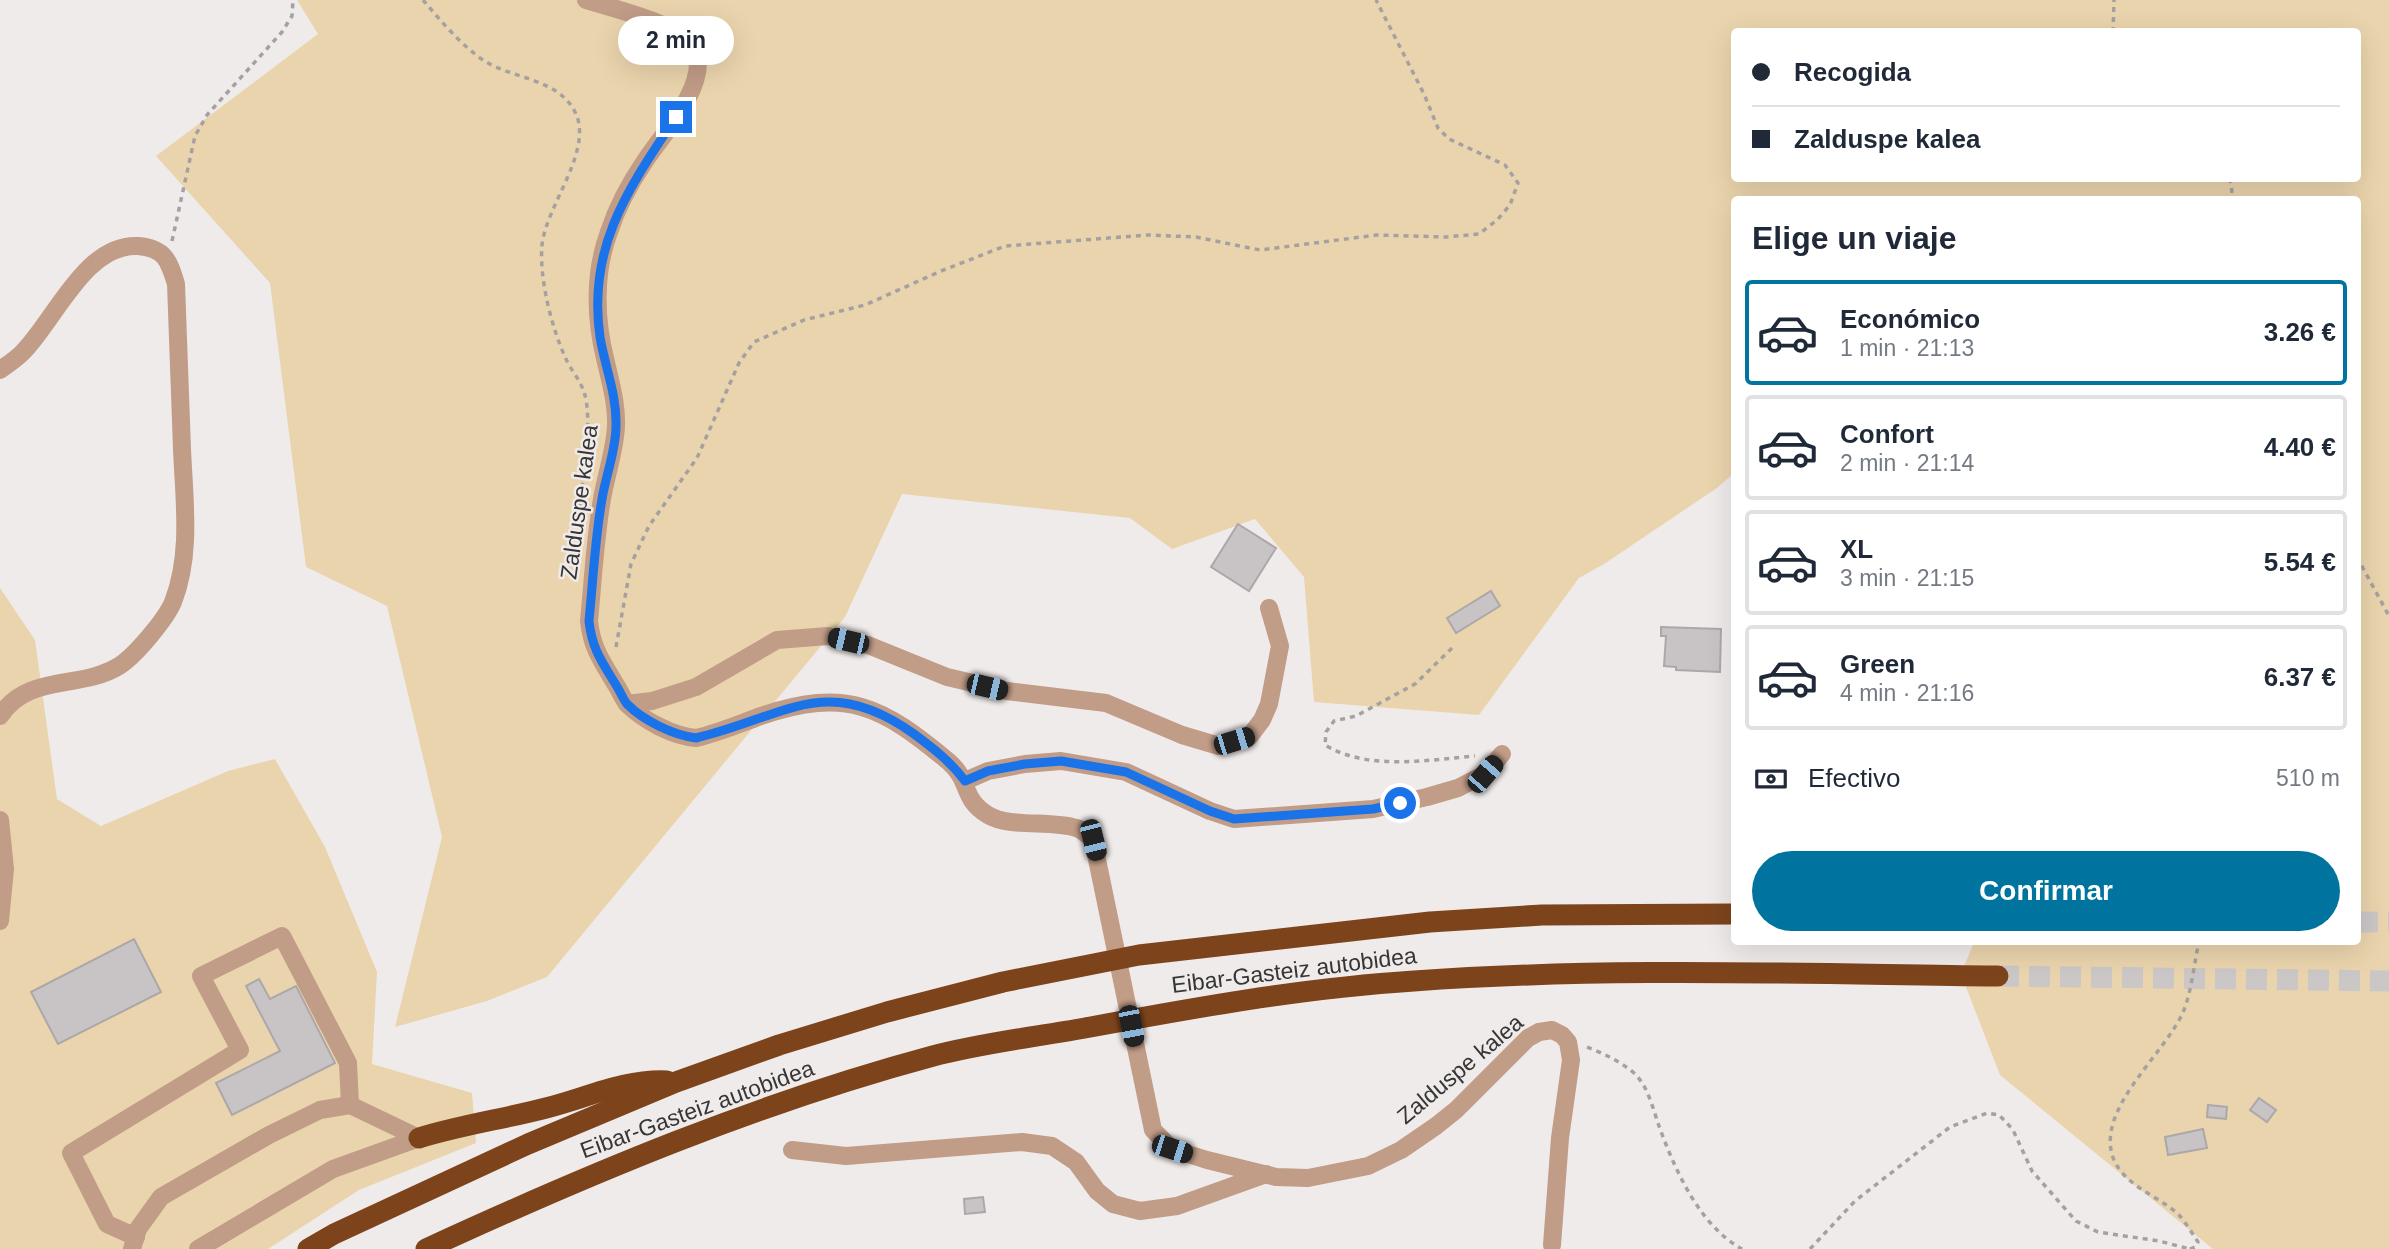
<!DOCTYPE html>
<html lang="es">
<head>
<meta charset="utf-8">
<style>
  :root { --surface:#fff; --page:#f6f6f7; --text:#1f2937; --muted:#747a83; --line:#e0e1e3; --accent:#00749e }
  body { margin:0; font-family:Arial,sans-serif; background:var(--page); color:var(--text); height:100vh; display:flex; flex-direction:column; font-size:26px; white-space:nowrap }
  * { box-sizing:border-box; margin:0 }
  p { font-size:23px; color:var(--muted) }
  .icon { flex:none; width:38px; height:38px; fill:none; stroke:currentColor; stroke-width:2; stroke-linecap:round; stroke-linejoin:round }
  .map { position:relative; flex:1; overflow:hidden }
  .details { position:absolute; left:1731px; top:196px; width:630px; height:749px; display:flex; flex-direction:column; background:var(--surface); border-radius:7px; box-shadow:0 7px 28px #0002 }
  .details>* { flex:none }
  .banner { position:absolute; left:1731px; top:28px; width:630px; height:154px; border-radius:7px; box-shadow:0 7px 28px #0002; display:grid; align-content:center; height:154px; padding:0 21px; background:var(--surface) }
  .end { position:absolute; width:32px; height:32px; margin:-16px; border:9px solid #1a73e8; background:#fff; box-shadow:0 0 0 4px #fff }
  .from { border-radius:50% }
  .bubble { position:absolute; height:49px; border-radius:24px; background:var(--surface); box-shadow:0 7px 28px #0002; font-size:23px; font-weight:600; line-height:49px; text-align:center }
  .car { position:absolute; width:21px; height:42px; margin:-21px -10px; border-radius:9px; box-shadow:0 0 5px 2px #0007; background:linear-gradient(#222 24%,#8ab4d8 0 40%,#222 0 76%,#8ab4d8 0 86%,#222 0) }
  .banner b { display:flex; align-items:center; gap:24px; height:66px; font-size:26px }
  .banner b+b { border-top:2px solid var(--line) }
  .banner i { width:18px; height:18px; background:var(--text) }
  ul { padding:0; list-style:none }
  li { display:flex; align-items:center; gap:21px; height:105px; margin:0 14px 10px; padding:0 7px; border:4px solid var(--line); border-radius:7px }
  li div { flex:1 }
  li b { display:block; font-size:26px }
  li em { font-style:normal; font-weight:600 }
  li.selected { border-color:var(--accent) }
  li>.icon { width:63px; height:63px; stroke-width:1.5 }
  h2 { padding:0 21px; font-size:32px; line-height:84px }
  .pay { display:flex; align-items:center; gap:18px; height:77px; padding:0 21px; font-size:26px }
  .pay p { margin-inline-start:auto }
  .cta { display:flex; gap:14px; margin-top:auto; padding:14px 21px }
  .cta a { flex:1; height:80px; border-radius:42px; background:var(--accent); color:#fff; font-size:28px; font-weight:600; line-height:80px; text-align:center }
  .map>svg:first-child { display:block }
  .green { fill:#ead4ad; fill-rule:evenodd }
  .building { fill:#c8c3c5; stroke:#aca8a9; stroke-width:2 }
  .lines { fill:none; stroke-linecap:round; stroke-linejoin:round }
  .highway-tunnel { stroke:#cbc7c7; stroke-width:21; stroke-dasharray:21 10; stroke-linecap:butt }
  .path { stroke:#a5a1a1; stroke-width:3.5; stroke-dasharray:5 5; stroke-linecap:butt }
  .minor { stroke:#c19c87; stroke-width:18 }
  .highway { stroke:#7d441c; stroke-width:21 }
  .route { stroke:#1a73e8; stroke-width:9 }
  .labels { text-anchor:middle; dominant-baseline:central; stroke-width:5; stroke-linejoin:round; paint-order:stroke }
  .street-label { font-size:23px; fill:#373535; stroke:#f0ebeb }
</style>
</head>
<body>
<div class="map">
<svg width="2389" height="1249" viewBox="0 0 2389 1249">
  <rect width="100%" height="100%" fill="#f0ebeb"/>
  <g class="green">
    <path d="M 297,0 L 2389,0 L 2389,1249 L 2213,1249 L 2000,1075 L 1961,974 L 1974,942 L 2357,942 L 2357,200 L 1734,200 L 1734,473 L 1717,488 L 1604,564 L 1579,578 L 1479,715 L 1314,702 L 1304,577 L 1255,519 L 1172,549 L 1130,518 L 902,494 L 845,617 L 547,977 L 487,1001 L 395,1027 L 442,837 L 387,606 L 306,567 L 270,283 L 156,156 L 318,34 ZM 1734,32 L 2357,32 L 2357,178 L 1734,178 Z"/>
    <polygon points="0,588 35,640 57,799 101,826 228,771 275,759 325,847 377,972 372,1064 472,1093 476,1143 359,1190 268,1249 0,1249"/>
  </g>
  <g class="building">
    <polygon points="1238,524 1276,548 1249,591 1211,567"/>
    <polygon points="1491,591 1500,606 1456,633 1447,618"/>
    <polygon points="1661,627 1721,629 1720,672 1676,670 1676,667 1664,666 1666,636 1661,636"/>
    <polygon points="134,939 161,992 58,1044 31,992"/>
    <polygon points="259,979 270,999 296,986 335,1063 232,1115 216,1083 280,1051 246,986"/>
    <polygon points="2259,1098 2276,1110 2267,1122 2250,1110"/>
    <polygon points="2208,1105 2227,1107 2226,1119 2207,1117"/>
    <polygon points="2203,1129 2207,1148 2168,1155 2165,1137"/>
    <polygon points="983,1197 985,1212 965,1214 964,1199"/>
  </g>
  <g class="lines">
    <g class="highway-tunnel">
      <polyline points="2357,922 2389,922"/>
      <polyline points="1998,976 2389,981"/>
    </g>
    <g class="path">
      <path d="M 423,0 C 441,21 460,44 483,60 C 512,79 556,78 574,110 C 596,148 546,205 542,245 C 539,279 552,329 566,359 C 571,370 580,380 584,392 C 594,422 581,485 579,519"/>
      <polyline points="2113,32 2114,0"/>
      <polyline points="2230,178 2233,200"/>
      <polyline points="172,241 195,136 207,115 282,32 292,16 293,0"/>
      <polyline points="2357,557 2389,616"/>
      <polyline points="616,647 631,564 649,526 697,458 739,363 754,342 804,320 865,305 941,271 1005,246 1148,235 1196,237 1260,250 1377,235 1446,237 1479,234 1497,220 1510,205 1518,183 1505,165 1449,139 1438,128 1424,94 1376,0"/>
      <path d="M 1452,648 L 1415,684 L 1356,716 L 1334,721 L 1326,732 L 1325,745 C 1368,771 1427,760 1475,756"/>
      <path d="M 1587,1047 C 1604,1054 1620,1061 1634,1073 C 1648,1086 1653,1109 1659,1126 C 1675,1170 1699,1225 1742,1249"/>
      <polyline points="1810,1249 1855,1201 1950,1127 1987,1113 1999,1115 2006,1122 2013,1130 2032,1171 2076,1221 2098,1232 2159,1241 2190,1249"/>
      <path d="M 2190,1249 L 2195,1247 L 2198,1242 C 2192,1233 2186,1223 2179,1215 C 2159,1196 2126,1187 2114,1160 C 2093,1110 2166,1054 2184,1010 C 2192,989 2194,963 2199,942"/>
    </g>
    <g class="minor">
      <path d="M 586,0 C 613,9 690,25 697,54 C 705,89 663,134 645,161 C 630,183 617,207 609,232 C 594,272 595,318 605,358 C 610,381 617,403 616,426 C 615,450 606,475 602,499 C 595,539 593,580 589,621 C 592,649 602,661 616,685 C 620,691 623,699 627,704 C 644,721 673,736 696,738 C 718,733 739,724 761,716 C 847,687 882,706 949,762 C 971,781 961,799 988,815 C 1009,828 1051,820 1076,828 C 1082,829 1088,836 1093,840 L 1153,1130 L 1172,1149 L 1207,1160 L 1276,1177 L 1308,1178 L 1368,1166 L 1401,1150 L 1436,1126 L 1456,1110 L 1528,1038 L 1539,1032 L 1552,1030 L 1562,1035 L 1568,1042 L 1571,1060 L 1560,1138 L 1552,1245"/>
      <path d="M 0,370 C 7,365 15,360 22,353 C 54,322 85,243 138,246 C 165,248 169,261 176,284 C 178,339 180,394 182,449 C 184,499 192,554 173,602 C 166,619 135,656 119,666 C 80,690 28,673 0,716"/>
      <polyline points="627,704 652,701 696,687 777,640 828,636 868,645 947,677 1007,691 1106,703 1182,735 1219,746 1249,737 1262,720 1269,704 1280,646 1269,608"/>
      <polyline points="965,781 988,771 1025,764 1061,761 1126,772 1210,811 1234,819 1373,809 1427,797 1458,788 1485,774 1502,754"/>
      <polyline points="0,820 5,869 0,921"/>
      <polyline points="792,1150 846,1156 1022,1142 1052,1146 1076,1162 1097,1191 1113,1204 1140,1211 1177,1206 1266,1174"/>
      <polyline points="136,1237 107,1224 71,1153 240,1050 201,976 282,936 348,1063 350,1105"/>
      <polyline points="132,1249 138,1229 161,1197 269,1135 320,1110 350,1105 419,1138"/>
      <polyline points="198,1249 333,1169 419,1138"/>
    </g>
    <g class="highway">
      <path d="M 419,1138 C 461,1125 504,1119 546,1108 C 586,1098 625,1079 667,1081"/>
      <polyline points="308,1249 334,1234 528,1144 676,1082 779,1045 887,1012 1003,982 1139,955 1430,922 1542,915 1734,914"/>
      <path d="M 426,1249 C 591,1173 758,1103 933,1056 C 982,1043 1035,1037 1085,1028 C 1193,1008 1303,988 1414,981 C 1608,967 1803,974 1998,976"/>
    </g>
  </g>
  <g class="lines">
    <path class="route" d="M 676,117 C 629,188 587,246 600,337 C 605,367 617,395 616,426 C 616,450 606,475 602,499 C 595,539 593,580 589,621 C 592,649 602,662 616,685 C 620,691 623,699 627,704 C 644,721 673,735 696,738 C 785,717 826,671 914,734 C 933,748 951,762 965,781 L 988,771 L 1025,764 L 1061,761 L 1126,772 L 1210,811 L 1234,819 L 1373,809 L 1400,803"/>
  </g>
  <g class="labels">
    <g class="street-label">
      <text transform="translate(579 502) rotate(-82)">Zalduspe kalea</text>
      <text transform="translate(1294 970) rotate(-7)">Eibar-Gasteiz autobidea</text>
      <text transform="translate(1460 1069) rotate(-40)">Zalduspe kalea</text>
      <text transform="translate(697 1109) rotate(-20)">Eibar-Gasteiz autobidea</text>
    </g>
  </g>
</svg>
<i class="end from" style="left:1400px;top:803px"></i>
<i class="end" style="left:676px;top:117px"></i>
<div class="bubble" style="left:618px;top:16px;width:116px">2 min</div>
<i class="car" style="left:848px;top:641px;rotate:283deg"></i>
<i class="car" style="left:987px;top:687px;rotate:103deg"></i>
<i class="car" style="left:1234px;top:741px;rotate:73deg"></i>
<i class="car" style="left:1485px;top:774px;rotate:41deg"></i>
<i class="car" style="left:1093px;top:840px;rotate:166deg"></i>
<i class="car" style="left:1131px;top:1026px;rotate:169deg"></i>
<i class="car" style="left:1172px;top:1149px;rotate:108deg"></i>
<div class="banner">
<b><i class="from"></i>Recogida</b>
<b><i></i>Zalduspe kalea</b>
</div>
<section class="details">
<h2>Elige un viaje</h2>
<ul>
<li class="selected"><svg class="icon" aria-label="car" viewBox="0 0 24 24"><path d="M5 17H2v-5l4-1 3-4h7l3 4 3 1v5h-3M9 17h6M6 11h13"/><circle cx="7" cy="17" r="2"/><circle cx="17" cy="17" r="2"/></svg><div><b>Económico</b><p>1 min · 21:13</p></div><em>3.26 €</em></li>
<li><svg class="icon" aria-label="car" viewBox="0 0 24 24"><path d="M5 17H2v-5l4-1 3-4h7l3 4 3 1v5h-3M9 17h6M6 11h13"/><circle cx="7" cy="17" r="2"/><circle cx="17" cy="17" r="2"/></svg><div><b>Confort</b><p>2 min · 21:14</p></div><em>4.40 €</em></li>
<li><svg class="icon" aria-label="car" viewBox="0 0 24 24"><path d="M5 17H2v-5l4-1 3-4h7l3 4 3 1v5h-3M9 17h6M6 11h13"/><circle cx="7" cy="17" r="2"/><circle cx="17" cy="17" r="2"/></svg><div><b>XL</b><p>3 min · 21:15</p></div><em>5.54 €</em></li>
<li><svg class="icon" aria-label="car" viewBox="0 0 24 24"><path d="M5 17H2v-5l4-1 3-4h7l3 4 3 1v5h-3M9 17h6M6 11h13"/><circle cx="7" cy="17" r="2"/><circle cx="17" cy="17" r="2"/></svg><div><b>Green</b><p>4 min · 21:16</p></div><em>6.37 €</em></li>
</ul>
<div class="pay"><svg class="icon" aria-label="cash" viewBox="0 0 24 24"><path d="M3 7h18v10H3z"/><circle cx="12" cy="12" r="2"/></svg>Efectivo<p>510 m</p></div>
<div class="cta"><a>Confirmar</a></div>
</section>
</div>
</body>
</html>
